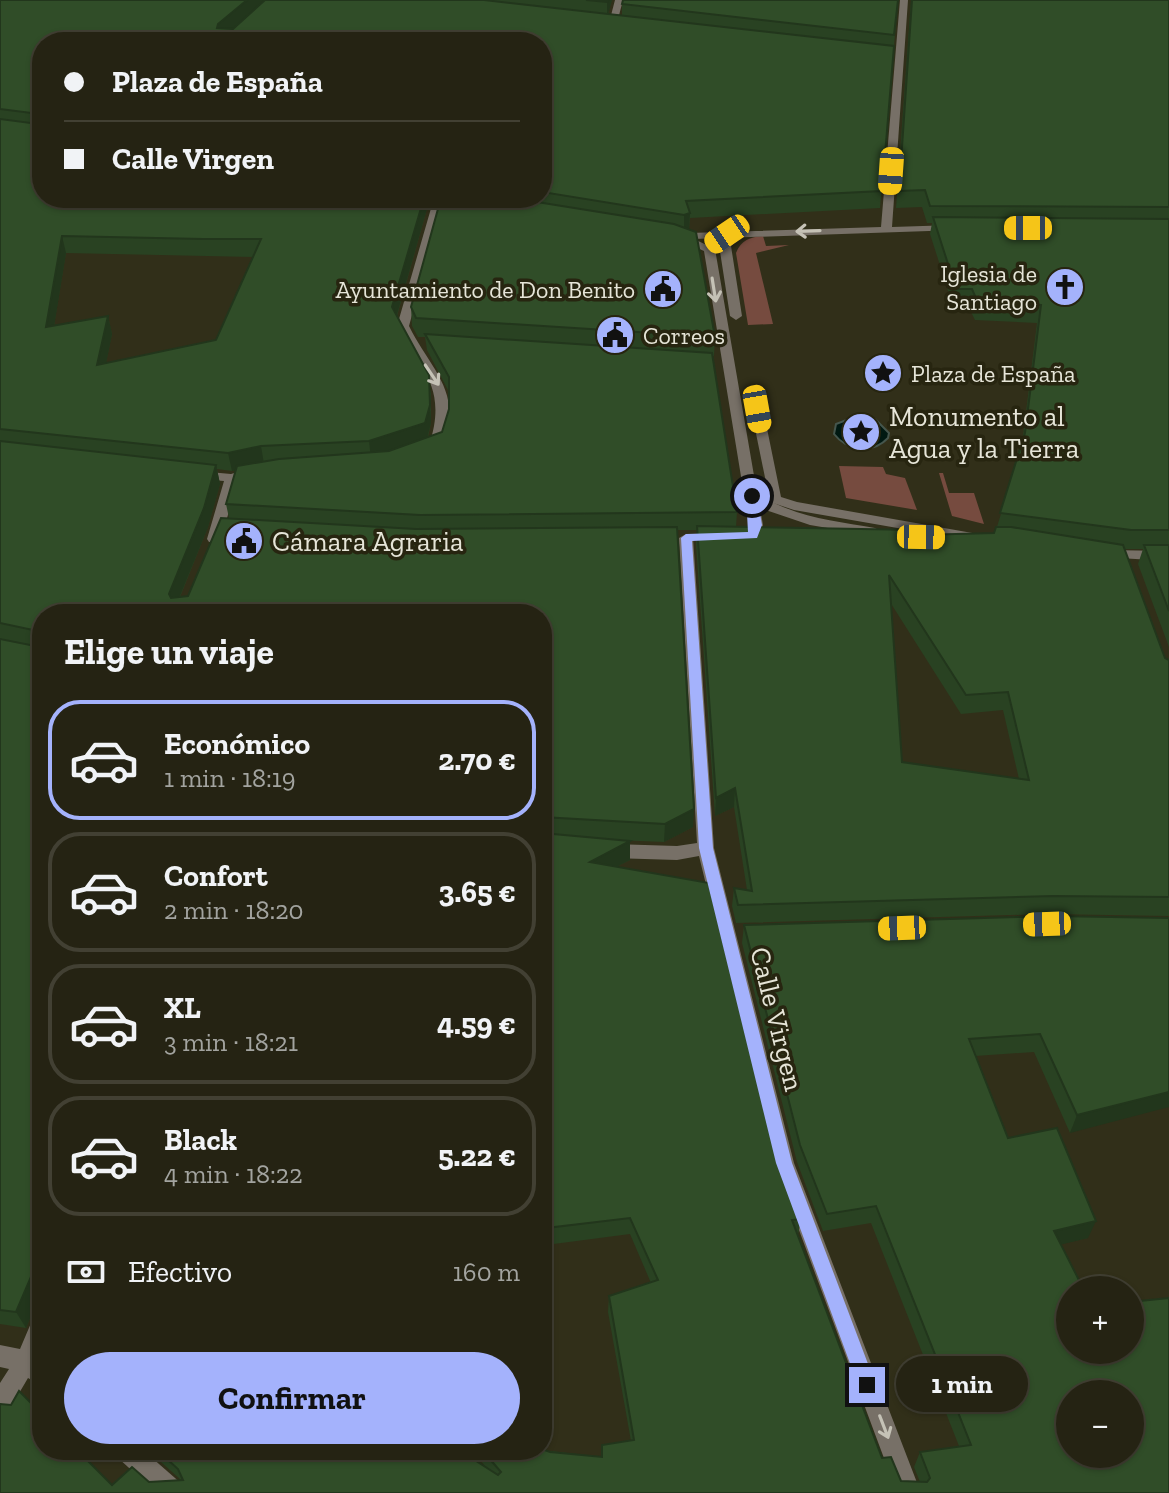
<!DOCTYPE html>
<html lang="es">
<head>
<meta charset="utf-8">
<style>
  :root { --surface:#252313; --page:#312f21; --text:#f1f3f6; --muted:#a3a4a0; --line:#424033; --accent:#a4b2fc }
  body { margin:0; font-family:"Zilla Slab",serif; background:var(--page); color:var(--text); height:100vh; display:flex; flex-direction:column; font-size:30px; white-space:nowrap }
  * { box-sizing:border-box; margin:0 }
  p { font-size:26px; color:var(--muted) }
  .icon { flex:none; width:44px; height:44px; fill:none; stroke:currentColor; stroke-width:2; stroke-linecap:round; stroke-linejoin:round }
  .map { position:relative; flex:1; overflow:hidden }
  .side { position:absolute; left:32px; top:604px; width:520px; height:856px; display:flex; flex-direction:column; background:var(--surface); border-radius:32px; box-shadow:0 2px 6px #0004,0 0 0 2px var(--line) }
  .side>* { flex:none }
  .banner { position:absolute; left:32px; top:32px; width:520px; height:176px; border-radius:32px; box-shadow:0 2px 6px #0004,0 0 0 2px var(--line); display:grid; align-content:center; height:176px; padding:0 32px; background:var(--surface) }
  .controls { position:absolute; left:1056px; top:1276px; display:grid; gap:16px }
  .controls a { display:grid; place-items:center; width:88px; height:88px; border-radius:50%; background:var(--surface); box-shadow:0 2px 6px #0004,0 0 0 2px var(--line); font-size:40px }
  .end { position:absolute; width:36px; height:36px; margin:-18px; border:10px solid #a4b2fc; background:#111; box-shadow:0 0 0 4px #111 }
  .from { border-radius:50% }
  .bubble { position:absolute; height:56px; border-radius:28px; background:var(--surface); box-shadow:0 2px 6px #0004,0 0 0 2px var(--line); font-size:26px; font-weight:700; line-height:56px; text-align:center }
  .car { position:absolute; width:24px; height:48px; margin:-24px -12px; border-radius:10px; box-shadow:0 0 6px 2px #0007; background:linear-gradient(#f5c518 24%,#345 0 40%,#f5c518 0 76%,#345 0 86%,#f5c518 0) }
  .banner b { display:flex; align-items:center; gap:28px; height:76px; font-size:30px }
  .banner b+b { border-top:2px solid var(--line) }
  .banner i { width:20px; height:20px; background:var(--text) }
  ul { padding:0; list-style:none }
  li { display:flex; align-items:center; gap:24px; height:120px; margin:0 16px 12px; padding:0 16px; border:4px solid var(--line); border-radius:32px }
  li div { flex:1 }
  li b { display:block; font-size:30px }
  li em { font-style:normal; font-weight:700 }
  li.active { border-color:var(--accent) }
  li>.icon { width:72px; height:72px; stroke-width:1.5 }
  h2 { padding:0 32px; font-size:36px; line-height:96px }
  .pay { display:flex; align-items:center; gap:20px; height:88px; padding:0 32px; font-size:30px }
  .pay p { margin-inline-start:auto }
  .action { display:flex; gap:16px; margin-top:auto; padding:16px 32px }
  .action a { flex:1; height:92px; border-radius:48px; background:var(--accent); color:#111; font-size:32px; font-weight:700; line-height:92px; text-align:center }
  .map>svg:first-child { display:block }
  .green { fill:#764b3f }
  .water { fill:#001912; stroke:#45564d; stroke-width:2 }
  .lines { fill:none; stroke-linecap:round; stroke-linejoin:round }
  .service { fill:#777067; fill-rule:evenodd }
  .minor { fill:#777067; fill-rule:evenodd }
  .wall { fill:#294222; fill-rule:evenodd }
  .shaded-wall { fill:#22361c }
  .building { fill:#304d28; stroke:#22361c; stroke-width:2; fill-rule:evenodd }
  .oneway { stroke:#c5c2b6 }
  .route { fill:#a4b2fc }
  .labels { text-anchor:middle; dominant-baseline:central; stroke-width:7; stroke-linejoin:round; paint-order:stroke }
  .far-poi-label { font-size:24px; fill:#e6e5d8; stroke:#272510; text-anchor:end }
  .poi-label { font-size:28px; fill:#e6e5d8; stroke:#272510; text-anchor:start }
  .street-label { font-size:28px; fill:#e6e5d8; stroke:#272510 }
</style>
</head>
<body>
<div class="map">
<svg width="1169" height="1493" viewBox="0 0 1169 1493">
  <rect width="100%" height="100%" fill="#312f19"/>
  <g class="green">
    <path d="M 763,236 L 766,246 L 789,245 L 756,253 L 773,324 L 748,325 L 736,253 C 741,240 750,237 763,236 Z"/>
    <polygon points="839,466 883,467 886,474 905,478 917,510 846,498"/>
    <polygon points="939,473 943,473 949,493 974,493 984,524 952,516"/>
  </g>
  <path class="water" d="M 857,416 L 875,419 L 889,433 L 888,438 C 873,454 847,451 834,434 L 836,424 Z"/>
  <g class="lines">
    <g class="service">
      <polygon points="735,232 745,234 731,246 742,316 736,320 730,316 719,245"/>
      <polygon points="757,405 763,409 781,497 797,502 978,534 985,538 978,542 794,510 770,502 751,409"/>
    </g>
    <g class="minor">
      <polygon points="615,0 623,0 617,23 613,26 609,23"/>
      <path d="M 900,0 L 908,0 L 892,227 L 954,225 L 959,228 L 958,230 L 694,239 L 715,249 L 757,493 C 793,517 834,521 875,528 L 882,532 L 875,536 L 810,525 L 760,508 L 763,525 L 761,532 L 770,533 L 772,536 L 765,540 L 748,539 L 746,536 L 749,525 L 704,251 L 673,237 L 689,233 L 881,227 Z"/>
      <path d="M 434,198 L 444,198 L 409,326 C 430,369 467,395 440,449 L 430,452 L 423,448 C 431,442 432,436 434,426 C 442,379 415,364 397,326 Z"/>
      <polygon points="254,467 261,471 259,474 238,480 221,539 219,542 209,542 207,539 224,481 198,479 191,475 198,471 231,474"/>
      <polygon points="686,534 693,538 714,848 794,1163 921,1493 897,1493 774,1163 699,856 677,860 612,858 606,856 603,851 606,846 612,844 677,846 697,843 679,538"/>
      <polygon points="1107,550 1169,551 1169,561 1102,557 1100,554"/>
      <polygon points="42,1313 42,1349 38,1357 42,1360 42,1386 28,1378 8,1412 0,1415 0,1383 9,1369 0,1367 0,1345 20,1349 34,1316"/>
      <polygon points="115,1450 143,1450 183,1485 187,1493 157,1493 118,1458"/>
    </g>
  </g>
  <path class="wall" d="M 0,0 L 612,0 L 608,14 L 622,15 L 622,4 L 898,0 L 880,208 L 690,218 L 689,229 L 715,337 L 714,356 L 713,356 L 737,512 L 736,527 L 918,535 L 994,533 L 997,527 L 1022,444 L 1037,323 L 975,320 L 968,306 L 953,306 L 930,234 L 932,223 L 927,223 L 922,207 L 896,208 L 911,0 L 1169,0 L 1169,647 L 1138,564 L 1143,549 L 1124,549 L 1165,658 L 1169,660 L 1169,916 L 1047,914 L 736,923 L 732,906 L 734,888 L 747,890 L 734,807 L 715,816 L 696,545 L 697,530 L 677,530 L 693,827 L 664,842 L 615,840 L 630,860 L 616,867 L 774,1147 L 801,1219 L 798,1235 L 882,1458 L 901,1481 L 920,1482 L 914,1467 L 920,1452 L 959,1446 L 871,1223 L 823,1231 L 797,1162 L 742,943 L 744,925 L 1169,918 L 1070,1133 L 1034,1052 L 975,1056 L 1008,1138 L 1088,1238 L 1061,1244 L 1169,1493 L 112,1485 L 181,1480 L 161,1462 L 155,1450 L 459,1450 L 486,1467 L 471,1450 L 542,1450 L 602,1457 L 631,1441 L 608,1312 L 609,1296 L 651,1283 L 630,1234 L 546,1245 L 546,1228 L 550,1198 L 547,1153 L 542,1152 L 542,614 L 42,614 L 42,1289 L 26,1328 L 0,1324 ZM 542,42 L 542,198 L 441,198 L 411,307 L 412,326 L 418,337 L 425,337 L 427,350 L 449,392 L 449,409 L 442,432 L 428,437 L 431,423 L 431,393 L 397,316 L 430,198 L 42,198 ZM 66,253 L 206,256 L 253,257 L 216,340 L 106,363 L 112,334 L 108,316 L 54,326 ZM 217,469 L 232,471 L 236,470 L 226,504 L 229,518 L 188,596 L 180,597 L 208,527 L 220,484 ZM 890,602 L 961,714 L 1003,710 L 1019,779 L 902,762 Z"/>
  <g class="shaded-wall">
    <polygon points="247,0 268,0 220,42 218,24"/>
    <polygon points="608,0 612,0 607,18 607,2"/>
    <polygon points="424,198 430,198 394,325 392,307"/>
    <polygon points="690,213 689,230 684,232 684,215"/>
    <polygon points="62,236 66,253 51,345 46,327"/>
    <polygon points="108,316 112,334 102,383 97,365"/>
    <polygon points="429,375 431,423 426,442 371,459 369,441"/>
    <polygon points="261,446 264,464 232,471 228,453"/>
    <polygon points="216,465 220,484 208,527 173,613 169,594"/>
    <polygon points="735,788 734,807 715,816 716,798"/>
    <polygon points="694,809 693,827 664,842 665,824"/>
    <polygon points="630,841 630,860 590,880 590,862"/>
    <polygon points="1169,1092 1169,1107 1070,1133 1077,1115"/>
    <polygon points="1096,1221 1088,1238 1047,1248 1054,1231"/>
    <polygon points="39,1258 42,1264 42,1289 26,1328 16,1312"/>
  </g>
  <g class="building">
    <path d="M 0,0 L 247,0 L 218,24 L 217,28 L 233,29 L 265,0 L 484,0 L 894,46 L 882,191 L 686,201 L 690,213 L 684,215 L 542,192 L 542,42 L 42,42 L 42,198 L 424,198 L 392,307 L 429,375 L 430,405 L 425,423 L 369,441 L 261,446 L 228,453 L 0,429 L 0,119 L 38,124 L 40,114 L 0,109 ZM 62,236 L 203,239 L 261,239 L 216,340 L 97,365 L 108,316 L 46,327 Z"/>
    <polygon points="586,0 608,0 607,2"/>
    <polygon points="623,0 898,0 894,35 622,4"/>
    <polygon points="912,0 1169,0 1169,207 930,206 925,190 899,191"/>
    <polygon points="441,198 512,198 674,224 696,232 715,337 416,318 411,307"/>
    <polygon points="933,217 1169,219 1169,530 1131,530 1000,513 1025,433 1041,305 978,303 972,289 956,289"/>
    <polygon points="425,334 712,353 737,512 420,515 226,504 237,466 279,459 389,451 442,432 449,409 449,377"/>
    <polygon points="0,441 216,465 204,508 169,594 171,598 188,596 221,518 416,529 677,527 694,809 665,824 542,817 542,614 42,614 42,1263 39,1258 16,1312 0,1310 0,639 35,646 39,643 38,631 0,623"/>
    <path d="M 697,526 L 917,530 L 918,535 L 994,533 L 996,527 L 1011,527 L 1123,545 L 1165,658 L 1169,660 L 1169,897 L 1053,896 L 738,905 L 734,888 L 752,891 L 735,788 L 716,798 ZM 889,575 L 966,695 L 1008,692 L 1029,780 L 902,762 Z"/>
    <polygon points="1144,545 1169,545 1169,611"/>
    <path d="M 542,833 L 630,841 L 590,862 L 709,883 L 774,1147 L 801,1219 L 792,1220 L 882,1458 L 891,1457 L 901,1481 L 927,1482 L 930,1478 L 920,1452 L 971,1445 L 876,1206 L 827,1214 L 800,1145 L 744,925 L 1053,916 L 1169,918 L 1169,1092 L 1077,1115 L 1040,1034 L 969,1039 L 1008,1138 L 1057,1128 L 1096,1221 L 1054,1231 L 1084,1290 L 1070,1290 L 1070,1350 L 1130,1350 L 1130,1302 L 1169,1298 L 1169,1493 L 0,1493 L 0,1404 L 11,1405 L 19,1391 L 42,1414 L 42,1450 L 77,1450 L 112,1485 L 132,1467 L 149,1482 L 183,1480 L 178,1469 L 157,1450 L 459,1450 L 498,1475 L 501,1472 L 482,1450 L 542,1449 L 550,1452 L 602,1457 L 602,1445 L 634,1440 L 609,1296 L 658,1280 L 630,1218 L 546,1228 L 550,1196 L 547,1136 L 542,1135 ZM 1070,1394 L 1130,1394 L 1130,1454 L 1070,1454 Z"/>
  </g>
  <defs><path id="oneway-shaft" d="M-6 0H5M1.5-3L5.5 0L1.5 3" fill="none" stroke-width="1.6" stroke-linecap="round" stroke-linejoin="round" transform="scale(2)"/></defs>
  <g class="oneway">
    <use href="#oneway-shaft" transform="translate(808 231) rotate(178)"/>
    <use href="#oneway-shaft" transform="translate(714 290) rotate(81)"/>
    <use href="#oneway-shaft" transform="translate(432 375) rotate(56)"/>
    <use href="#oneway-shaft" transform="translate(884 1427) rotate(69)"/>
  </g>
  <polygon class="route" points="752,493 757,496 762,525 757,538 692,541 713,848 792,1163 876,1385 867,1394 858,1385 776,1163 699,848 681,538 686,534 748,532 746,496"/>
  <defs>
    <g id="church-disc" transform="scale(2)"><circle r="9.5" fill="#a4b2fc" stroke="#272510"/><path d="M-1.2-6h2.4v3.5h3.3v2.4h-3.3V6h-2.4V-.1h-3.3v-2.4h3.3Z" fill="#111"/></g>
    <g id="civic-disc" transform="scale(2)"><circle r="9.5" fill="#a4b2fc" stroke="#272510"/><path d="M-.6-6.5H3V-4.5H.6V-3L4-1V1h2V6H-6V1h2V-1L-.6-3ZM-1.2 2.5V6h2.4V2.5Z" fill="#111"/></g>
    <g id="sight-disc" transform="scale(2)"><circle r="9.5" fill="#a4b2fc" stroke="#272510"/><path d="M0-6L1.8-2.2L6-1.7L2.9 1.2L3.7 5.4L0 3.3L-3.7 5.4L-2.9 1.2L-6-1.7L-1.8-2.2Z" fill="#111"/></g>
  </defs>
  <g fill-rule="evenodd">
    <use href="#church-disc" x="1065" y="287"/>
    <use href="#civic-disc" x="663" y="289"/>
    <use href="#civic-disc" x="615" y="335"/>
    <use href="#sight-disc" x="883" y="373"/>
    <use href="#sight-disc" x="861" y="432"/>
    <use href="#civic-disc" x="244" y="541"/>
  </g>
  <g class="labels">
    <g class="far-poi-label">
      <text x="1037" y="273">Iglesia de<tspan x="1037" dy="28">Santiago</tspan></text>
      <text x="635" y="289">Ayuntamiento de Don Benito</text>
      <text x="643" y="335" text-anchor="start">Correos</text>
      <text x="911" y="373" text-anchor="start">Plaza de España</text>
    </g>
    <g class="poi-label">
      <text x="889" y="416">Monumento al<tspan x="889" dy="32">Agua y la Tierra</tspan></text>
      <text x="272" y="541">Cámara Agraria</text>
    </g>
    <g class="street-label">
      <text transform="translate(777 1019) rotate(76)">Calle Virgen</text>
    </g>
  </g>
</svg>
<div class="controls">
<a>+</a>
<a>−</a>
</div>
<i class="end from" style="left:752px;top:496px"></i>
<i class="end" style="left:867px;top:1385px"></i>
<div class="bubble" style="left:896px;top:1356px;width:132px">1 min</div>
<i class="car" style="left:891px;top:171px;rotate:184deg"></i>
<i class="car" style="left:1028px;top:228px;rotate:270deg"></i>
<i class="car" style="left:727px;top:234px;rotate:236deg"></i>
<i class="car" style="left:757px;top:409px;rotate:170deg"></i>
<i class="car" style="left:921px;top:537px;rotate:91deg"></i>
<i class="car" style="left:1047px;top:924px;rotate:268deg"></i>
<i class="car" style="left:902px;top:928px;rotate:268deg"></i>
<div class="banner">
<b><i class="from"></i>Plaza de España</b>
<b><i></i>Calle Virgen</b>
</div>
<section class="side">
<h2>Elige un viaje</h2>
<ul>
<li class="active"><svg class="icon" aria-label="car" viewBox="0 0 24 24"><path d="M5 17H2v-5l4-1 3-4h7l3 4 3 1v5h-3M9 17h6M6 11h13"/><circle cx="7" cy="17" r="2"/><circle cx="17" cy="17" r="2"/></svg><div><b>Económico</b><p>1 min · 18:19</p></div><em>2.70 €</em></li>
<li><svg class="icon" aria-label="car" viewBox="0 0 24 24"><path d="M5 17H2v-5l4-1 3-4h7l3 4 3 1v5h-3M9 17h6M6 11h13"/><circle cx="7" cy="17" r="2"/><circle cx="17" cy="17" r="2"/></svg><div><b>Confort</b><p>2 min · 18:20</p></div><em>3.65 €</em></li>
<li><svg class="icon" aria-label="car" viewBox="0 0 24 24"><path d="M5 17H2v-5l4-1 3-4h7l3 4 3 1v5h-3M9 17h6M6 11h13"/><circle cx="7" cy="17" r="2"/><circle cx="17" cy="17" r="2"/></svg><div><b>XL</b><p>3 min · 18:21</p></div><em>4.59 €</em></li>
<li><svg class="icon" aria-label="car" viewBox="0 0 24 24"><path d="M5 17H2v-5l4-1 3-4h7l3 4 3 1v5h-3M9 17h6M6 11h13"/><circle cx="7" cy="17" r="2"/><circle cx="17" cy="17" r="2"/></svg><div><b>Black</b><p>4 min · 18:22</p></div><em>5.22 €</em></li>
</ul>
<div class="pay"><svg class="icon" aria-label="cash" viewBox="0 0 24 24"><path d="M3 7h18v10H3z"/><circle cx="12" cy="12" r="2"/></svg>Efectivo<p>160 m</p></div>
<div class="action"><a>Confirmar</a></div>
</section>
</div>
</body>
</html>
